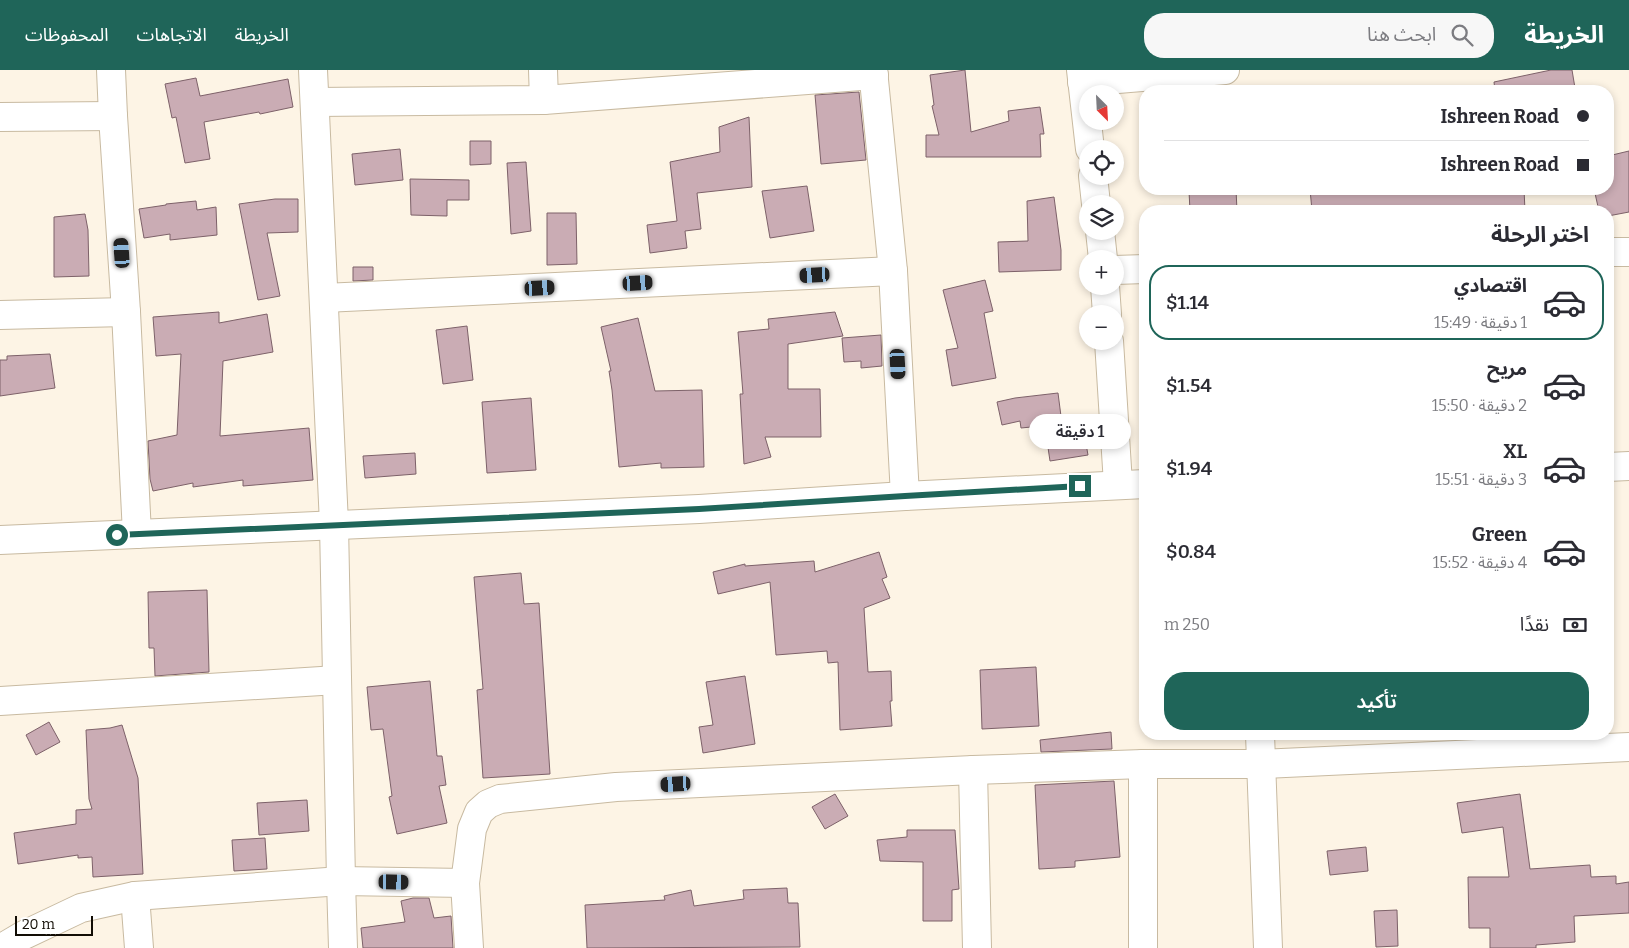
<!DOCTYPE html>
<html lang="ar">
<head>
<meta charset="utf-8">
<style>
  :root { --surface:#fff; --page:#f7f7f7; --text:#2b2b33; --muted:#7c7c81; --line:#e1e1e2; --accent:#1f6559 }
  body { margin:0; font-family:Bitter,"Noto Sans Arabic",serif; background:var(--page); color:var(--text); direction:rtl; height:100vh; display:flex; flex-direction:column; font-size:19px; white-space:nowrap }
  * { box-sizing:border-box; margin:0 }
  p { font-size:16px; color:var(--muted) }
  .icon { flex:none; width:28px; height:28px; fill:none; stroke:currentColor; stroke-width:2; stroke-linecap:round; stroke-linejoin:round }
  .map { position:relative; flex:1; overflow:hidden; direction:ltr }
  .drawer { position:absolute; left:1139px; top:135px; width:475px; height:535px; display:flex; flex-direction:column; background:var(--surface); border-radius:20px; box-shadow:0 2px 8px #0003; direction:rtl }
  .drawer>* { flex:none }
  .guide { position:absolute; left:1139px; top:15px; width:475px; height:110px; border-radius:20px; box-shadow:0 2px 8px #0003; direction:rtl; display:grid; align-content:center; height:110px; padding:0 25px; background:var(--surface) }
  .needle { width:32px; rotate:156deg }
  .buttons { position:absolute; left:1079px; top:15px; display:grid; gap:10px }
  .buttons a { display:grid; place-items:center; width:45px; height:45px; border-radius:50%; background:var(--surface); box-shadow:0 2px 8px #0003; font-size:25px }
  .scale { position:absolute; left:15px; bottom:12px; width:78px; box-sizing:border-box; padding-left:5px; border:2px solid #120d05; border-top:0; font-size:14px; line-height:18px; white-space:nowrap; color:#120d05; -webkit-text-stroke:4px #fff; paint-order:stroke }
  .end { position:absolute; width:22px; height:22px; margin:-11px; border:6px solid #1f6559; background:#fff; box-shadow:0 0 0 2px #fff }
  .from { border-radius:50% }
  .bubble { position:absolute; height:35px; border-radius:18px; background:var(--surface); box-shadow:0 2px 8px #0003; font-size:16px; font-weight:600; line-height:35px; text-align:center; direction:rtl }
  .car { position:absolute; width:15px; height:30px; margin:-15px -8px; border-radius:6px; box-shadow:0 0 4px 1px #0007; background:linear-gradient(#222 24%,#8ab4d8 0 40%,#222 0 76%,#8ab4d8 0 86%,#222 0) }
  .guide b { display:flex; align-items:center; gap:18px; height:48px; font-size:19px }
  .guide b+b { border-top:1px solid var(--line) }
  .guide i { width:12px; height:12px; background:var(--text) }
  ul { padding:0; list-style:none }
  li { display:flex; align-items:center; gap:15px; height:75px; margin:0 10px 8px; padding:0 15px; border:2px solid transparent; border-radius:20px }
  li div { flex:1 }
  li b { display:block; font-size:19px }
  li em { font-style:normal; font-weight:600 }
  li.on { border-color:var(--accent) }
  li>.icon { width:45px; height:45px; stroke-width:1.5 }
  h2 { padding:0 25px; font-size:22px; line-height:60px }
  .pay { display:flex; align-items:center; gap:12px; height:55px; padding:0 25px; font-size:19px }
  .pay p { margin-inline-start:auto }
  .cta { display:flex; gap:10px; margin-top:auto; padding:10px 25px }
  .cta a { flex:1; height:58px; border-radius:20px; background:var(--accent); color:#fff; font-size:20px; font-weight:600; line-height:58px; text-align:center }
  header { display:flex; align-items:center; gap:30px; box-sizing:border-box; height:70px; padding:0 25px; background:var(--accent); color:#fff }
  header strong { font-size:24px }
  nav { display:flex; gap:28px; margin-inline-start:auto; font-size:18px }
  .search { width:350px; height:45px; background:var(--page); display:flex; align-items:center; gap:12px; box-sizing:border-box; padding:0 18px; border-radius:20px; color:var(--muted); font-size:19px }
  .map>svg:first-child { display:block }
  .building { fill:#caacb4; stroke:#7d6169 }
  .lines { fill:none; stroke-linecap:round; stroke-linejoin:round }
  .minor-casing { stroke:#c8baa1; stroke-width:30 }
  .minor { stroke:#fff; stroke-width:28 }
  .route { stroke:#1f6559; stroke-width:6 }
</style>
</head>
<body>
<header>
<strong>الخريطة</strong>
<div class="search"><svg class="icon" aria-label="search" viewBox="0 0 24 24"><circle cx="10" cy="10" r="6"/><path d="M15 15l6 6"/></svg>ابحث هنا</div>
<nav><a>الخريطة</a><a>الاتجاهات</a><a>المحفوظات</a></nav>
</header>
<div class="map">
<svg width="1629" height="878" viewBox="0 0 1629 878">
  <rect width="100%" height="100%" fill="#fdf4e5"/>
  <g class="building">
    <polygon points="965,0 971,62 1009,51 1008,41 1040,37 1044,64 1040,64 1041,87 926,87 926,65 939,65 932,36 934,35 930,5"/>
    <polygon points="1551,0 1572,0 1575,18 1562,21 1495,21 1494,12"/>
    <polygon points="196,8 200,26 288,9 293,37 260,44 259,42 204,52 210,89 185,93 176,47 172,48 165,14"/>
    <polygon points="859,22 866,90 821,94 815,25"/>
    <polygon points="749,47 752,117 697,123 701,159 685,161 687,178 650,183 647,155 677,151 670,92 720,82 719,57"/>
    <polygon points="470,71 491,71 491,94 470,95"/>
    <polygon points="400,79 403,110 355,115 352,84"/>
    <polygon points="1629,81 1629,142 1608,146 1608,141 1599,141 1594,119 1608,119 1608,86"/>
    <polygon points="526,92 531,161 511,164 507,93"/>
    <polygon points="410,109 469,110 469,130 447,130 447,146 411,145"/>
    <polygon points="807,116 814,161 770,168 762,121"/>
    <polygon points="1217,119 1236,119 1237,141 1190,141 1189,121"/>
    <polygon points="1310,119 1524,119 1525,141 1312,141"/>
    <polygon points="1054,127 1061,180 1061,200 999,202 998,172 1028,171 1027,131"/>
    <polygon points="275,129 298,129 298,162 267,163 280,226 258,230 239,134"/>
    <polygon points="196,131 197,140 216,137 217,165 170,170 170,164 144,168 139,139 166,135 166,134"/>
    <polygon points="547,143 576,143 577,194 547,195"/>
    <polygon points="85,144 88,160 89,206 54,207 54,147"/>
    <polygon points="353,197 373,197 373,210 353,211"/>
    <polygon points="985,210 993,241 984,243 996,308 952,316 946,280 958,278 943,220"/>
    <polygon points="219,242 219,253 267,244 273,282 223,291 220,366 309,358 313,410 243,416 243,410 193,417 193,413 153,421 150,409 148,371 177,365 181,284 156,286 153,247"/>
    <polygon points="835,242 843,266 788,274 788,319 820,319 821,367 765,367 771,387 744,394 740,324 743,324 738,262 769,259 768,249"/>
    <polygon points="638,248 655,321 702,320 704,397 661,398 661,393 619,397 612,320 609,301 611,301 601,257"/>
    <polygon points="467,256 473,310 443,314 436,260"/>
    <polygon points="881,265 882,296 861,298 861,291 844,292 842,268"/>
    <polygon points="50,284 55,318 0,326 0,290 7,290 7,286"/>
    <polygon points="1058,323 1062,354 1021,358 1020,351 1002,355 997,332 1015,328"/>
    <polygon points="531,328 536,400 487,403 482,332"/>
    <polygon points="1083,357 1088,385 1050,391 1046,364"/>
    <polygon points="415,383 416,404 365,408 363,386"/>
    <polygon points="879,482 887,507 882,509 890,528 864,538 868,602 891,601 892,631 890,631 892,656 840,660 838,592 828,593 827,581 776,585 770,512 718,524 713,502 745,494 745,496 814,491 815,502"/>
    <polygon points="521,503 524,534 539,533 550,704 483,708 477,620 483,619 474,507"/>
    <polygon points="207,520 209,602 155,606 154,578 149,578 148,522"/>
    <polygon points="1036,597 1039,656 982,659 980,600"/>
    <polygon points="745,606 755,674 703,683 699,657 713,655 706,612"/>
    <polygon points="430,611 437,686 442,686 446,715 439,716 447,753 397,764 389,727 392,726 383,659 371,660 367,617"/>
    <polygon points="49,652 60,672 36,685 26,665"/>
    <polygon points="122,655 138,708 143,804 93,807 92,787 78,788 78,785 18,794 14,763 76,754 76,740 92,739 89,729 86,660 110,658"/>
    <polygon points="1111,662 1112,679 1041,682 1040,670"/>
    <polygon points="1114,711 1120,787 1075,791 1075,797 1039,799 1035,715"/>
    <polygon points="835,724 848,746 825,759 812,737"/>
    <polygon points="1520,724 1530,799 1590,795 1591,807 1616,806 1616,814 1629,812 1629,843 1574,846 1575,872 1536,875 1536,878 1490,878 1490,858 1469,858 1468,807 1509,807 1503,757 1462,763 1457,733"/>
    <polygon points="307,730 309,761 259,765 257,733"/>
    <polygon points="907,760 955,760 959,819 952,820 952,851 923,851 923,792 880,791 877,770 907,767"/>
    <polygon points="265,768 267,799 234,801 232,770"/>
    <polygon points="1366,777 1368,801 1330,805 1327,781"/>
    <polygon points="787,818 788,833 798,833 800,877 587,878 585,835 665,830 664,826 691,820 694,836 744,829 743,820"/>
    <polygon points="413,828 429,828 434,848 451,846 453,878 363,878 361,858 405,852 401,831"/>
    <polygon points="1397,840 1398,876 1376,877 1374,841"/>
  </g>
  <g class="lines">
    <g class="minor-casing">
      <g id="minor">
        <polyline points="111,0 113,46 126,242 137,464"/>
        <polyline points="313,0 334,454 341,811 343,878"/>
        <polyline points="543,0 544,30"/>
        <polyline points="873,0 893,201 905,426"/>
        <polyline points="1081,0 1090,79"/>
        <polyline points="1082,12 1225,0"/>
        <polyline points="315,32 544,30 874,5"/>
        <polyline points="0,47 113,46"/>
        <polyline points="1093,106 1096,134"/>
        <polyline points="1100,161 1103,189"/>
        <polyline points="1608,182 1629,182"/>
        <polyline points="1115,200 1145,199"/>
        <polyline points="1105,216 1107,244"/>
        <polyline points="324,228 893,201"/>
        <polyline points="0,245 126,242"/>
        <polyline points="1109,271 1118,414"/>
        <polyline points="1608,397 1629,396"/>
        <polyline points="0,470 699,439 905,426 1145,414"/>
        <polyline points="0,631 337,610"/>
        <polyline points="1260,664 1268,878"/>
        <polyline points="1143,694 1143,878"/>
        <polyline points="973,700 977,878"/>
        <polyline points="135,826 139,878"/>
        <polyline points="2,878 22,866 81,838 135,826 341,811 465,813"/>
        <polyline points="469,878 465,813 472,759 479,742 488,734 500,729 616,717 973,700 1143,694 1262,694 1629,677"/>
      </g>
    </g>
    <use href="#minor" class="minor"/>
  </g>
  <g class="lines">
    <polyline class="route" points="117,465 699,439 905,426 1080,416"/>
  </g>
</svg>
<div class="buttons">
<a><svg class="needle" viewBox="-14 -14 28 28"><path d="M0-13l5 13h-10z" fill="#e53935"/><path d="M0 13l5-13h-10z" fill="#7c7c81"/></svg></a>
<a><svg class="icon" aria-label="locate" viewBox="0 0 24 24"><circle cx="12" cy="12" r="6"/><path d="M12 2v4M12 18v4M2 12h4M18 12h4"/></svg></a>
<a><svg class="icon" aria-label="layers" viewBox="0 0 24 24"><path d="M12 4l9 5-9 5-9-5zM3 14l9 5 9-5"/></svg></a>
<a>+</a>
<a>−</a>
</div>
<div class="scale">20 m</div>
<i class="end from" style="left:117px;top:465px"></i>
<i class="end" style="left:1080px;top:416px"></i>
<div class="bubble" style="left:1029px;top:344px;width:102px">1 دقيقة</div>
<i class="car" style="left:122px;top:183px;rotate:356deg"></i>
<i class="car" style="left:815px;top:205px;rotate:267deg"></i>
<i class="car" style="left:638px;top:213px;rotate:87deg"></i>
<i class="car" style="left:540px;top:218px;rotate:87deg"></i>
<i class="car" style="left:898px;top:294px;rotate:177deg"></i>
<i class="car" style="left:676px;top:714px;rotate:267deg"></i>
<i class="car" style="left:394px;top:812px;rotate:91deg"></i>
<div class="guide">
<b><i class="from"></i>Ishreen Road</b>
<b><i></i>Ishreen Road</b>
</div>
<section class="drawer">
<h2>اختر الرحلة</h2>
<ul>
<li class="on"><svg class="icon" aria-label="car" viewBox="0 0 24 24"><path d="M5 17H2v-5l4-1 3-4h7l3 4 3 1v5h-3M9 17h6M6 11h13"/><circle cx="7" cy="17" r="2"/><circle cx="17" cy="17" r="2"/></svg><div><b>اقتصادي</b><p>1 دقيقة · 15:49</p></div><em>$1.14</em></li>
<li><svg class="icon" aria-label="car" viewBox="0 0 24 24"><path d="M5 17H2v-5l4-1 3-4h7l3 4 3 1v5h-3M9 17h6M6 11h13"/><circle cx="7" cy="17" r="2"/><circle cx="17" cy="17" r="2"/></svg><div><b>مريح</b><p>2 دقيقة · 15:50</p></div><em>$1.54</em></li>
<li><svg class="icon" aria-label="car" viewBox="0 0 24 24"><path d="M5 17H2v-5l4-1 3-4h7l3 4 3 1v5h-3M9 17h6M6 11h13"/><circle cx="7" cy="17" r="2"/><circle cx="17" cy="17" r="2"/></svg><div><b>XL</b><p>3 دقيقة · 15:51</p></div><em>$1.94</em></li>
<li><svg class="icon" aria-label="car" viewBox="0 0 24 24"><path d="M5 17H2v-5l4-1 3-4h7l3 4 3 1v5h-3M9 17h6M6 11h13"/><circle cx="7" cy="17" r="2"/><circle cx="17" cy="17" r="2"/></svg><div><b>Green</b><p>4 دقيقة · 15:52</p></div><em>$0.84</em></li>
</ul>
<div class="pay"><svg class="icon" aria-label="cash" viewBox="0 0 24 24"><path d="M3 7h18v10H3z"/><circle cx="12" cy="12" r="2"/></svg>نقدًا<p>250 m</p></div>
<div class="cta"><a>تأكيد</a></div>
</section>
</div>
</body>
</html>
